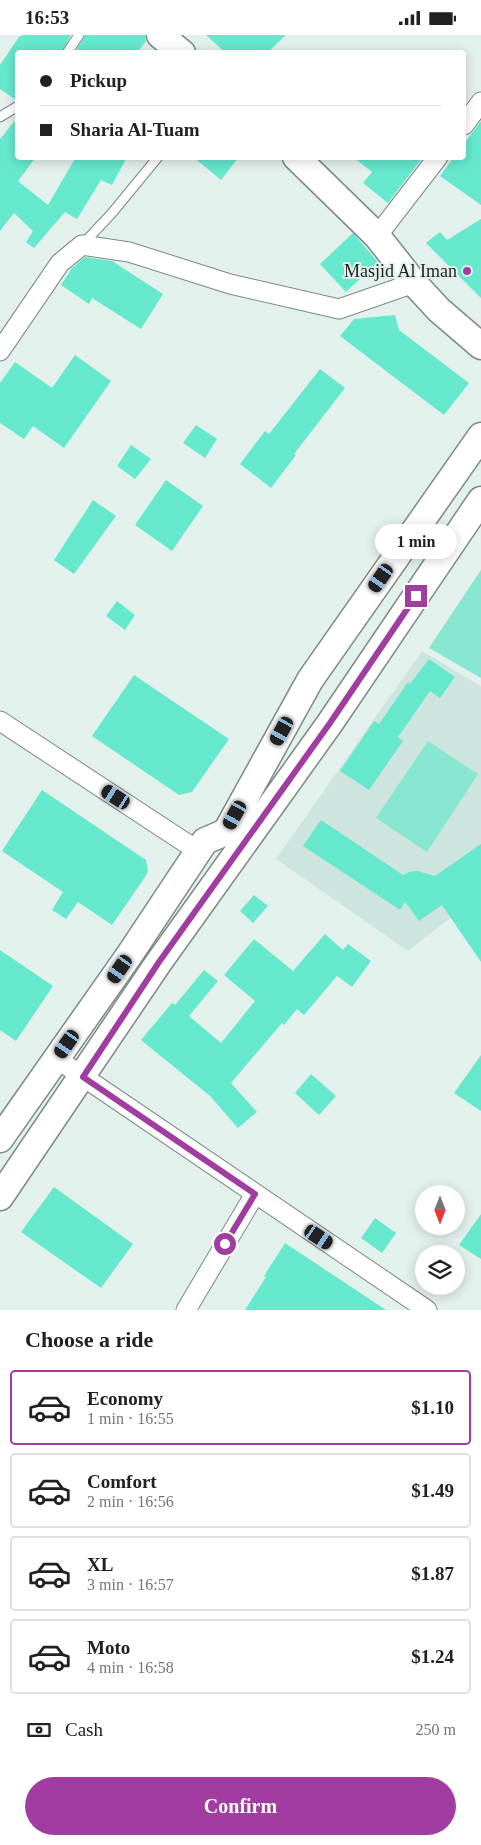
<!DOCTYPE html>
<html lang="en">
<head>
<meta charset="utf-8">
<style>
  :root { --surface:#fff; --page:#f6f6f6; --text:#202124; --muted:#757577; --line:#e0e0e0; --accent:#a13da1 }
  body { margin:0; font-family:"Times New Roman",serif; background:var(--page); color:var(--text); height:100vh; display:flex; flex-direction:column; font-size:19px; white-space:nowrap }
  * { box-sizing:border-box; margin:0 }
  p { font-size:16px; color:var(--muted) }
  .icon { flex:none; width:28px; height:28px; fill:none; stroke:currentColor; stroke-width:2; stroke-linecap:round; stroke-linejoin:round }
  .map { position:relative; height:1275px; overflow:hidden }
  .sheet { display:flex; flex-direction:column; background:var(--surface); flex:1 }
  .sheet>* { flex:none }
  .top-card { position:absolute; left:15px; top:15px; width:451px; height:110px; border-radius:5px; box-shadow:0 2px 12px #0003; display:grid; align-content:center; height:110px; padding:0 25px; background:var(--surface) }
  .needle { width:32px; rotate:180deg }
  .controls { position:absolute; left:415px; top:1150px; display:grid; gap:10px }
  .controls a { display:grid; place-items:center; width:50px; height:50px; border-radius:50%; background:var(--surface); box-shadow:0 2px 12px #0003; font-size:25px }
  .end { position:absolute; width:22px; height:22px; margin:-11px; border:6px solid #a13da1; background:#fff; box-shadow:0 0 0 2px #fff }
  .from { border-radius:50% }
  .bubble { position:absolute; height:35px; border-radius:18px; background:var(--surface); box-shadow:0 2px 12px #0003; font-size:16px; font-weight:700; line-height:35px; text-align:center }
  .car { position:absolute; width:15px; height:30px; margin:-15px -8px; border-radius:6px; box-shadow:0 0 4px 1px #0007; background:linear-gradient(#222 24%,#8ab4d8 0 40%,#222 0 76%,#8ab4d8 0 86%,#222 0) }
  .top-card b { display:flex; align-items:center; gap:18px; height:48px; font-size:19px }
  .top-card b+b { border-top:1px solid var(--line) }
  .top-card i { width:12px; height:12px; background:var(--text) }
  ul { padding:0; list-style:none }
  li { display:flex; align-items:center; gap:15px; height:75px; margin:0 10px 8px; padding:0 15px; border:2px solid var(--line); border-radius:5px }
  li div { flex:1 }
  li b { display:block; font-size:19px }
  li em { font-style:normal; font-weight:700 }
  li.on { border-color:var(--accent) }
  li>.icon { width:45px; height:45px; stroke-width:1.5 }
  h2 { padding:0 25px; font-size:22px; line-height:60px }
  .pay { display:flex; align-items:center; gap:12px; height:55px; padding:0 25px; font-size:19px }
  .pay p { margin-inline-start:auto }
  .action { display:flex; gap:10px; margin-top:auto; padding:10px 25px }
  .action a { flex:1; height:58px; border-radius:30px; background:var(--accent); color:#fff; font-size:20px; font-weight:700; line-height:58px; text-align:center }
  .status { display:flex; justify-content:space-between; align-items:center; height:35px; padding:0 25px; background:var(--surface); direction:ltr }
  .status svg { height:14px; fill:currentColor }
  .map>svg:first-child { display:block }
  .built { fill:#cee5df }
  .green { fill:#87e6d0 }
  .building { fill:#66e8cd }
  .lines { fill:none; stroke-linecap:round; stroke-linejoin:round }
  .lane-casing { stroke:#7c8986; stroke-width:11 }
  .street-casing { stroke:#7c8986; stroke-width:21 }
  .secondary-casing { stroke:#7c8986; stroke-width:29 }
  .lane { stroke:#fff; stroke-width:9 }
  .street { stroke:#fff; stroke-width:19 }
  .secondary { stroke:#fff; stroke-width:26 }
  .route { stroke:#a13da1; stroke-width:6 }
  .poi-dot { fill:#a13da1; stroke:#e3f1ed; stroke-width:2 }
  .labels { text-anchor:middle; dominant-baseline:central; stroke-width:4; stroke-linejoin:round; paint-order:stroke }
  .poi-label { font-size:18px; fill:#1c2120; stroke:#e3f1ed; text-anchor:end }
</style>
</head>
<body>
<div class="status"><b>16:53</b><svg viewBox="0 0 49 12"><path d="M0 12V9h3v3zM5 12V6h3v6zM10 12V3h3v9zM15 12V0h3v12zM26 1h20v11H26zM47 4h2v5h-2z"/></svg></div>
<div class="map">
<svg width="481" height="1275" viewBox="0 0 481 1275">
  <rect width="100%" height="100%" fill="#e3f1ed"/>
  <polygon class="built" points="422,616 481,651 481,859 408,916 276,824"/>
  <g class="green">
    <polygon points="481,535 481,643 429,613"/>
    <polygon points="428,706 478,739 427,817 376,783"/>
  </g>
  <g class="building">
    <polygon points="23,0 71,0 61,18 18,18 18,65 16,65 0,54 0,30 19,2"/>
    <polygon points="85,0 145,0 146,6 137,18 75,18"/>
    <polygon points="206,0 286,0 267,18 226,18"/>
    <polygon points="18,82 18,122 36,122 18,146 48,170 76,122 127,122 112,150 101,145 77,184 65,177 34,213 26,207 33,196 14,178 0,196 0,104"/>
    <polygon points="481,86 481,170 440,141 454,122 464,122 464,109"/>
    <polygon points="193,122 239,122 221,145"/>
    <polygon points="353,122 423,122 388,168 363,148 372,137"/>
    <polygon points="481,184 481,263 426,208 440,197 447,205"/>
    <polygon points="353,198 378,227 346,257 320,229"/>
    <polygon points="85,222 112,226 163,259 141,294 92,263 89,269 61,250 72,233"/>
    <polygon points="395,280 399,295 469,348 444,380 340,301 354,284"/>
    <polygon points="75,320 111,346 64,413 33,391 24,404 0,388 0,348 15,327 52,353"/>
    <polygon points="320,334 345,353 294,419 296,420 271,453 240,429 265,396 269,399"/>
    <polygon points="196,390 217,404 205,423 183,408"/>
    <polygon points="131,410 151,424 135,444 117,431"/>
    <polygon points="166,445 203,471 172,516 135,490"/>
    <polygon points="93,465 116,481 74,539 54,525"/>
    <polygon points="117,566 135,580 125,595 106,581"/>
    <polygon points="429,624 455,642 440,663 430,656 398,702 403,706 369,755 340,736 374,686 379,689 408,647 410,649"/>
    <polygon points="134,640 229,704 192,757 179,760 92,701"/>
    <polygon points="42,755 146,825 148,836 145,842 112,890 78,867 66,884 52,875 63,857 2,816"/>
    <polygon points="321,785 403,840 409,837 418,836 435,841 481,809 481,927 442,870 419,886 405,867 400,875 303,811"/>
    <polygon points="254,860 268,871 253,888 240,876"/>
    <polygon points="325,899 343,915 348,909 371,926 352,952 337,941 304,980 297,974 284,990 282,988 231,1048 257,1077 238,1093 210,1061 141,1005 172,968 175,970 204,935 218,946 189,981 221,1008 255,966 224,940 254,904 293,936"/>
    <polygon points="0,915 53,951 16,1006 0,995"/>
    <polygon points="481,1020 481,1076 454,1058"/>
    <polygon points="311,1039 336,1061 319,1080 295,1058"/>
    <polygon points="54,1152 133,1209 101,1253 21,1197"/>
    <polygon points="481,1179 481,1224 459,1210"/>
    <polygon points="375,1183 396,1198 382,1218 361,1203"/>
    <polygon points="285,1208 359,1257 386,1275 245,1275 266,1242 264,1241"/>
  </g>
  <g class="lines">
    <g class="lane-casing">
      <g id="lane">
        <polyline points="67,18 79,0"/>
        <polyline points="0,82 18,71"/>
        <polyline points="83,209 112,178 158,122"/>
      </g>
    </g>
    <g class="street-casing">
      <g id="street">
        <polyline points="464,90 481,67"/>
        <polyline points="377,201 438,122"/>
        <polyline points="0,316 60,228 82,210 129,217 230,249 339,274 414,248"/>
        <polyline points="0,686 198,816"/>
        <polyline points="57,1024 427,1275"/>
        <polyline points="186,1275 255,1159"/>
      </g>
    </g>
    <g class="secondary-casing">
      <g id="secondary">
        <polyline points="160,0 182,18"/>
        <polyline points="296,122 377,201 414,248 439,275 481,311"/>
        <polyline points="0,1104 130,919 205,806 226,797 310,645 481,401"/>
        <polyline points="0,1162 159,927 330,688 481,465"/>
      </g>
    </g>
    <use href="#lane" class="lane"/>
    <use href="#street" class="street"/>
    <use href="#secondary" class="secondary"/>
  </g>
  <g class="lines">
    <polyline class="route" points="225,1209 255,1159 83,1042 159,927 330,688 416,561"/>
  </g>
  <circle class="poi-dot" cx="467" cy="236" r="5"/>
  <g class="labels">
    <g class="poi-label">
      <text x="457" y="236">Masjid Al Iman</text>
    </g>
  </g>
</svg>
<div class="controls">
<a><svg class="needle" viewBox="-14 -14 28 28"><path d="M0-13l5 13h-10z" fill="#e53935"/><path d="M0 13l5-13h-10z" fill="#757577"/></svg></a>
<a><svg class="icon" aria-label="layers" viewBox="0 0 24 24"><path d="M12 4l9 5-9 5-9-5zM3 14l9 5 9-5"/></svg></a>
</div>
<i class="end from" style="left:225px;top:1209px"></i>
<i class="end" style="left:416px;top:561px"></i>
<div class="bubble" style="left:375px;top:489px;width:82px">1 min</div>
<i class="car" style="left:381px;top:543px;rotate:215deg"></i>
<i class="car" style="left:282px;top:696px;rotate:209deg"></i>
<i class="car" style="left:116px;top:762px;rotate:303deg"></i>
<i class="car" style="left:235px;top:780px;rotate:209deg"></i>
<i class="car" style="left:120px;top:934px;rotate:215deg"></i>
<i class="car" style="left:67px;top:1009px;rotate:215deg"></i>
<i class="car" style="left:319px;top:1202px;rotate:124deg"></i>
<div class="top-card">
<b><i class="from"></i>Pickup</b>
<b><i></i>Sharia Al-Tuam</b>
</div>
</div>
<section class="sheet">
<h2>Choose a ride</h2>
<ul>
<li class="on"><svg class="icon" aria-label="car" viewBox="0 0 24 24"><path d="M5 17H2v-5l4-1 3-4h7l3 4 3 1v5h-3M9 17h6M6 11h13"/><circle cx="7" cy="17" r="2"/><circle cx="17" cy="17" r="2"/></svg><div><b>Economy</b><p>1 min · 16:55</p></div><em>$1.10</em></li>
<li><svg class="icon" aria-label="car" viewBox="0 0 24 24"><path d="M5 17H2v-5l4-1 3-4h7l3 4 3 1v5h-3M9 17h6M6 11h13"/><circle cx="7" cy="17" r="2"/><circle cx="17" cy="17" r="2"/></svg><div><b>Comfort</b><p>2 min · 16:56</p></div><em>$1.49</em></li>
<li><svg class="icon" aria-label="car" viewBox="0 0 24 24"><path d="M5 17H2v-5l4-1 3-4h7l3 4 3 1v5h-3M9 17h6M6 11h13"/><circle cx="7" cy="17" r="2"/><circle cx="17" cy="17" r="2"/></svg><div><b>XL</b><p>3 min · 16:57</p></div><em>$1.87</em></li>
<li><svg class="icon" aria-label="car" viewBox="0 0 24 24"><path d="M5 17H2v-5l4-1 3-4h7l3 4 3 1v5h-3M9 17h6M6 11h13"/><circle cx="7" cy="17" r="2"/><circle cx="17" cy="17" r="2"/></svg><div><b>Moto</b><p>4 min · 16:58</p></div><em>$1.24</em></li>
</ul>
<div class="pay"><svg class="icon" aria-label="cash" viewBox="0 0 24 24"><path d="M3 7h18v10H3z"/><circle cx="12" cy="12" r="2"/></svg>Cash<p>250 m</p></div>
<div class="action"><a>Confirm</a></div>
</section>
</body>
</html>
